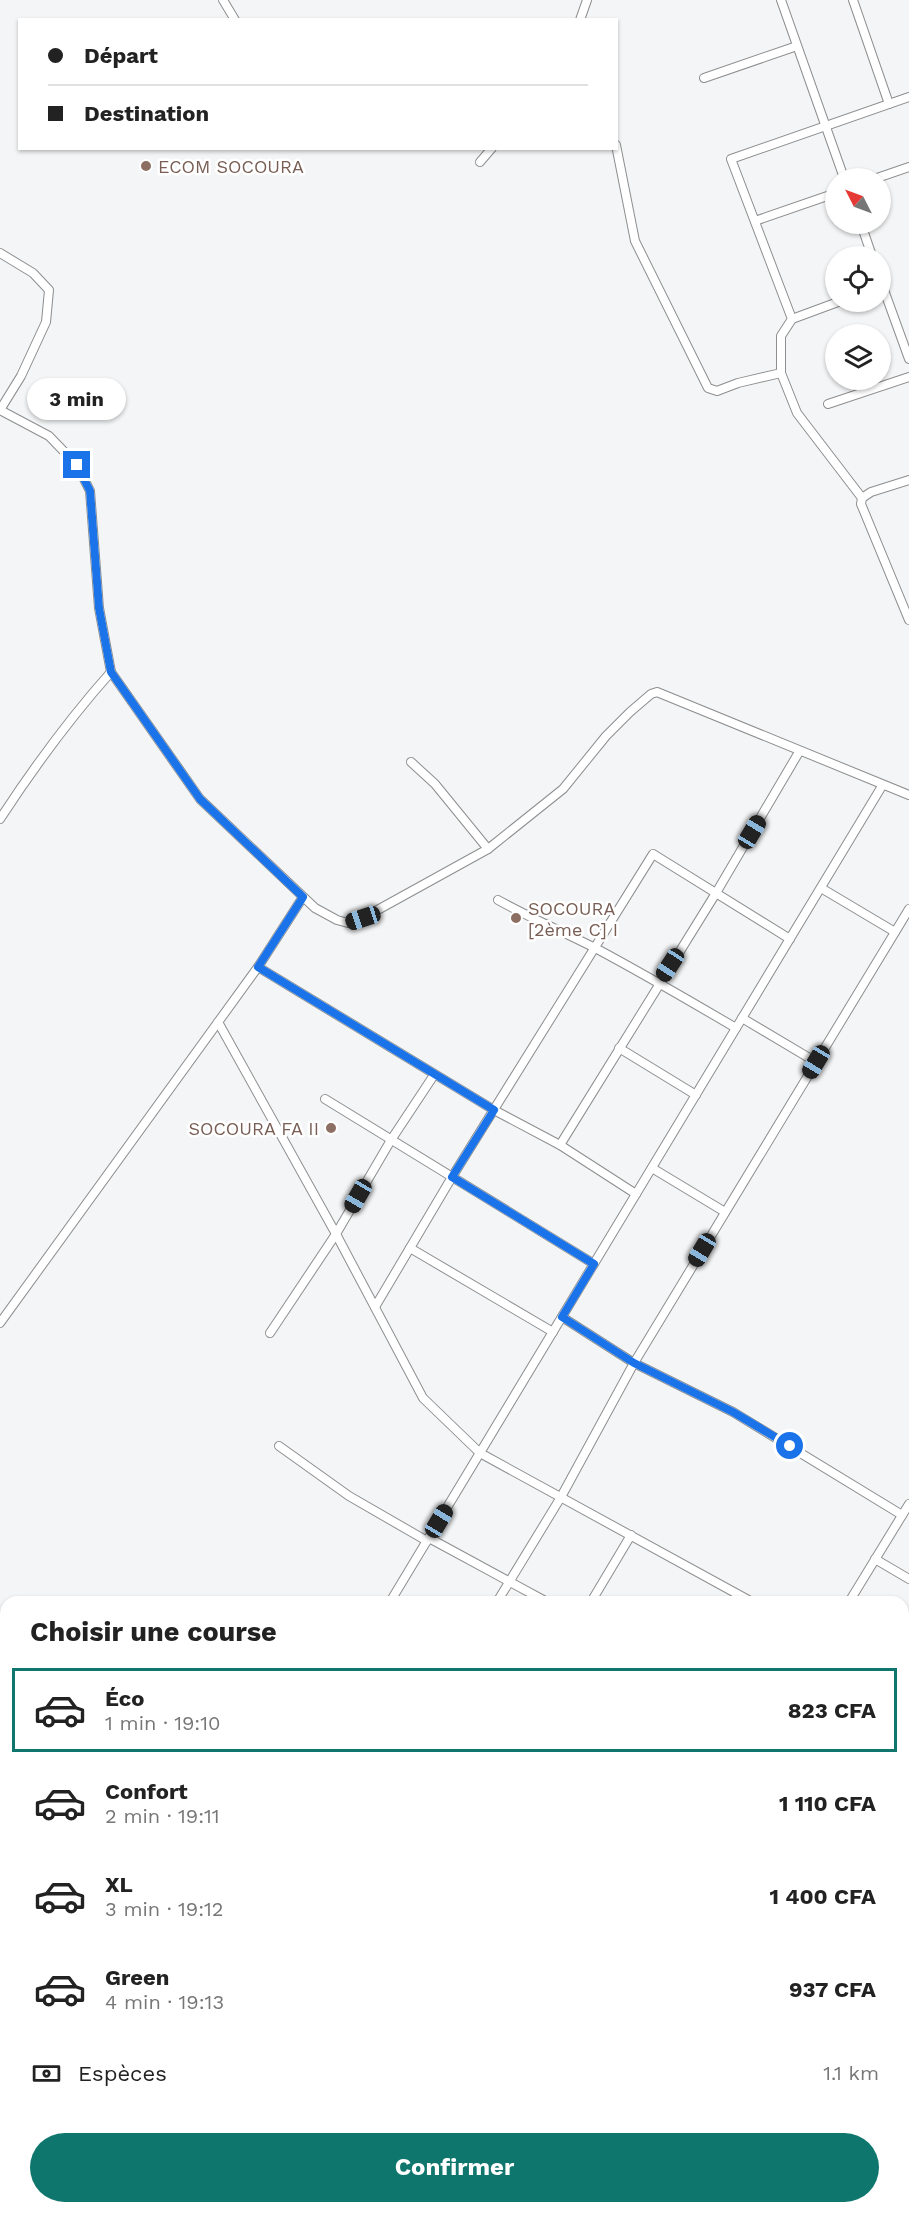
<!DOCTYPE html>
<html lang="fr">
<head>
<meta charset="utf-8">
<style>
  :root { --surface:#fff; --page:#f6f6f6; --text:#222; --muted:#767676; --line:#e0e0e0; --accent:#0f766e }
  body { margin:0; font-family:"Work Sans",sans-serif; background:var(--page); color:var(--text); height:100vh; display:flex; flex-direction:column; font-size:22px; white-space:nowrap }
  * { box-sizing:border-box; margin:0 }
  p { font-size:20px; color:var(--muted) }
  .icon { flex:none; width:33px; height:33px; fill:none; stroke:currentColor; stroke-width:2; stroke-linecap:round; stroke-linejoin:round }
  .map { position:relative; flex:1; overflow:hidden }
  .panel { position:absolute; left:0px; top:1596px; width:909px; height:618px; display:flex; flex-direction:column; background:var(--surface); border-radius:18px 18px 0 0; box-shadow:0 2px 4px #0004 }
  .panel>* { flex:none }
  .hud { position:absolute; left:18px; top:18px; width:600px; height:132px; border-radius:0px; box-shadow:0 2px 4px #0004; display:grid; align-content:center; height:132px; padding:0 30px; background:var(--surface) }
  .needle { width:39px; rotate:312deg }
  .tools { position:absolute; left:825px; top:168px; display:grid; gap:12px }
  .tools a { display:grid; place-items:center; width:66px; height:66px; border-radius:50%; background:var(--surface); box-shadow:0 2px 4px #0004; font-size:30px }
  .end { position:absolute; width:27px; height:27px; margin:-14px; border:8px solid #1a73e8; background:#fff; box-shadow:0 0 0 3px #fff }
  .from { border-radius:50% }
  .bubble { position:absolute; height:42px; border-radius:21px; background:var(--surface); box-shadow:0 2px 4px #0004; font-size:20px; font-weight:700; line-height:42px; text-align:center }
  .car { position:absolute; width:18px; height:36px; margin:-18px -9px; border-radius:8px; box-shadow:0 0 4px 2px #0007; background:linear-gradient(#222 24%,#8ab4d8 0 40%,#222 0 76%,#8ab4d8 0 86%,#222 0) }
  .hud b { display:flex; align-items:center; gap:21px; height:57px; font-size:22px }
  .hud b+b { border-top:2px solid var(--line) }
  .hud i { width:15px; height:15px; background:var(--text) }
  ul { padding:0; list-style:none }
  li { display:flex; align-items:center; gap:18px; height:84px; margin:0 12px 9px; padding:0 18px; border:3px solid transparent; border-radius:0px }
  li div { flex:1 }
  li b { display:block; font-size:22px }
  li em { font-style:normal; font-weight:700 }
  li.selected { border-color:var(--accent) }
  li>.icon { width:54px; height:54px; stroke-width:1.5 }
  h2 { padding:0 30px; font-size:27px; line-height:72px }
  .pay { display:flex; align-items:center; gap:15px; height:66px; padding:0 30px; font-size:22px }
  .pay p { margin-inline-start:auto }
  .primary-button { display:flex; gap:12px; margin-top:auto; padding:12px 30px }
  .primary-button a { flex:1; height:69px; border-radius:36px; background:var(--accent); color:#fff; font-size:24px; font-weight:700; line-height:69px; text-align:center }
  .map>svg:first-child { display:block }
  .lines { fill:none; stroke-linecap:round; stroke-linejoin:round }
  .street-casing { stroke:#8d8e8f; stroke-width:10 }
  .street { stroke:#fff; stroke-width:8 }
  .route { stroke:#1a73e8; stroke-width:8 }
  .education-dot { fill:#8d6e63; stroke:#fff; stroke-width:2 }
  .labels { text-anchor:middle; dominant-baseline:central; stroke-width:5; stroke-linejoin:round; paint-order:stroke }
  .education-label { font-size:18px; fill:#785e54; stroke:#fff; text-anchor:start }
</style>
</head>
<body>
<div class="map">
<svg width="909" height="2214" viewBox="0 0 909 2214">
  <rect width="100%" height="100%" fill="#f4f5f6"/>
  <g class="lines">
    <g class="street-casing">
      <g id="street">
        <polyline points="223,0 235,20"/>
        <polyline points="781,0 844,178"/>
        <polyline points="853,0 889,104"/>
        <polyline points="580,20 587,0"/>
        <polyline points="704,78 797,46"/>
        <polyline points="616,145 635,241 708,388 717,391 738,383 781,373"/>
        <polyline points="480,162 492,148"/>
        <polyline points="877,178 909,167"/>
        <polyline points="755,221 836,193"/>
        <polyline points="861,224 872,256"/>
        <polyline points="0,253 33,273 49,290 46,322 21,376 0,410"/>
        <polyline points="880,279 909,359"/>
        <polyline points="792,319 838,302"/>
        <polyline points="828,404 909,377"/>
        <polyline points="0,410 49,436 77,465 90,491 99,608 111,672 200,799 315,908 337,920 348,923 363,918 488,849 563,789 606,736 630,712 651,694 657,692 909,795"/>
        <polyline points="909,480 871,492 862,498 861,504 909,620"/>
        <polyline points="862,498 797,413 781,373 781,336 792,319 731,159 909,97"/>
        <polyline points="411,762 435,784 488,849"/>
        <path d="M 0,819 C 34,767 70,718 111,672"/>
        <polyline points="821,888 895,932"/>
        <path d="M 498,900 C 530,918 564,932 597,949 C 644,974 690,1001 736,1028"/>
        <polyline points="258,967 494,1110 560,1145 636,1194"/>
        <polyline points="742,1018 816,1062"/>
        <polyline points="218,1022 336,1234 423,1398 480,1453 752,1602"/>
        <polyline points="619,1048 696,1095"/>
        <polyline points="325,1099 594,1264"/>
        <polyline points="560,1145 716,893 799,752"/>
        <polyline points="652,1168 725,1212"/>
        <polyline points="410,1248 553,1332"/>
        <polyline points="375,1307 452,1177 653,854 790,939"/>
        <polyline points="562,1317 634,1363 733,1412 902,1515"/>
        <polyline points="0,1323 258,967 303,897"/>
        <polyline points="270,1333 336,1234 391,1140 434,1075"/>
        <polyline points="279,1446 349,1496 427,1541"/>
        <polyline points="429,1538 547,1602"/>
        <polyline points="875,1559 909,1579"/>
        <polyline points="390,1602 882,786"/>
        <polyline points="497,1602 561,1497 634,1363 909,909"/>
        <polyline points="591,1602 631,1535"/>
        <polyline points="849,1602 909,1504"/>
        <polyline points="903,1685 909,1688"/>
        <polyline points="903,1790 909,1794"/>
        <polyline points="903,1898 909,1901"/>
        <polyline points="903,2002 909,2006"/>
        <polyline points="903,2036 909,2025"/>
        <polyline points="903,2108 909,2111"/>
        <polyline points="682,2208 693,2214"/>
        <polyline points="887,2208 898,2214"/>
        <polyline points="22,2214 26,2208"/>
        <polyline points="807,2214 811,2208"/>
      </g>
    </g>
    <use href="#street" class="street"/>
  </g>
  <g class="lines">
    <polyline class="route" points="77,465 90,491 99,608 111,672 200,799 303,897 258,967 494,1110 452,1177 594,1264 562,1317 634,1363 733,1412 790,1446"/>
  </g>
  <g class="education-dot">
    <circle cx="146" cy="166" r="6"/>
    <circle cx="516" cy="918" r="6"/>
    <circle cx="331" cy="1128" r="6"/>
  </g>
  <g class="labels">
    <g class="education-label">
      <text x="158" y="166">ECOM SOCOURA</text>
      <text x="528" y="908">SOCOURA<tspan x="528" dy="21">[2ème C] I</tspan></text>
      <text x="319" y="1128" text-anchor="end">SOCOURA FA II</text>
    </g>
  </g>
</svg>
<div class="tools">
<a><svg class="needle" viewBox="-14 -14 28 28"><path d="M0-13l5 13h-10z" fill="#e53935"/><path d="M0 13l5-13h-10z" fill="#767676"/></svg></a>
<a><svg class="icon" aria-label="locate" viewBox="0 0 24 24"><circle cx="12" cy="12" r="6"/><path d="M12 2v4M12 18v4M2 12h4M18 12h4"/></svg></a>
<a><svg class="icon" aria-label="layers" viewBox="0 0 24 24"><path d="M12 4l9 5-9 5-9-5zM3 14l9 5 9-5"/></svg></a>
</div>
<i class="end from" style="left:790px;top:1446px"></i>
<i class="end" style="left:77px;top:465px"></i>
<div class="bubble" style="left:27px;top:378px;width:99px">3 min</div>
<i class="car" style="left:752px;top:832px;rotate:31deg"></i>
<i class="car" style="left:363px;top:918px;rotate:252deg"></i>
<i class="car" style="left:670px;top:965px;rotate:213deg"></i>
<i class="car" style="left:816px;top:1062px;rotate:211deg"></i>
<i class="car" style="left:358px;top:1196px;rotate:210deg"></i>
<i class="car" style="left:702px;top:1250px;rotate:211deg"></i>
<i class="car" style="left:439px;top:1521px;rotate:31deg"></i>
<div class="hud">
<b><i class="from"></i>Départ</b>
<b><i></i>Destination</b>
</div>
<section class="panel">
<h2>Choisir une course</h2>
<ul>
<li class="selected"><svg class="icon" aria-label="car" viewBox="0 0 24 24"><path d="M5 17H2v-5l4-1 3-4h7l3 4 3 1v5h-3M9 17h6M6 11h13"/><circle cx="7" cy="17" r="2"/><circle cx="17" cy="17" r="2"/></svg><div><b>Éco</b><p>1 min · 19:10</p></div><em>823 CFA</em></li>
<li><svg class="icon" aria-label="car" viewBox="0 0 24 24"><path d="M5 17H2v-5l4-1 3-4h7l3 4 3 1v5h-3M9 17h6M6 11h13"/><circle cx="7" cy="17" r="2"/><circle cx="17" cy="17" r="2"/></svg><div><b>Confort</b><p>2 min · 19:11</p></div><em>1 110 CFA</em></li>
<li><svg class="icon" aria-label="car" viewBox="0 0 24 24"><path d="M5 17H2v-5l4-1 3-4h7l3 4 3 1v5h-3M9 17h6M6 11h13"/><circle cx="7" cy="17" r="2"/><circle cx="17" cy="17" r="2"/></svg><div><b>XL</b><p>3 min · 19:12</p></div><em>1 400 CFA</em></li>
<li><svg class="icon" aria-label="car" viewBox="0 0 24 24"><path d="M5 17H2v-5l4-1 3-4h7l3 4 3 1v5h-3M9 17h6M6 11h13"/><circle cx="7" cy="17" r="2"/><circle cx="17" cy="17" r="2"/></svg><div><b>Green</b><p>4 min · 19:13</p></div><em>937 CFA</em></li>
</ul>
<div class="pay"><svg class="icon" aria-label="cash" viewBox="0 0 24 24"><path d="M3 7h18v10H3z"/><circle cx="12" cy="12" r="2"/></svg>Espèces<p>1.1 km</p></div>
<div class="primary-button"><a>Confirmer</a></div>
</section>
</div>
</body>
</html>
